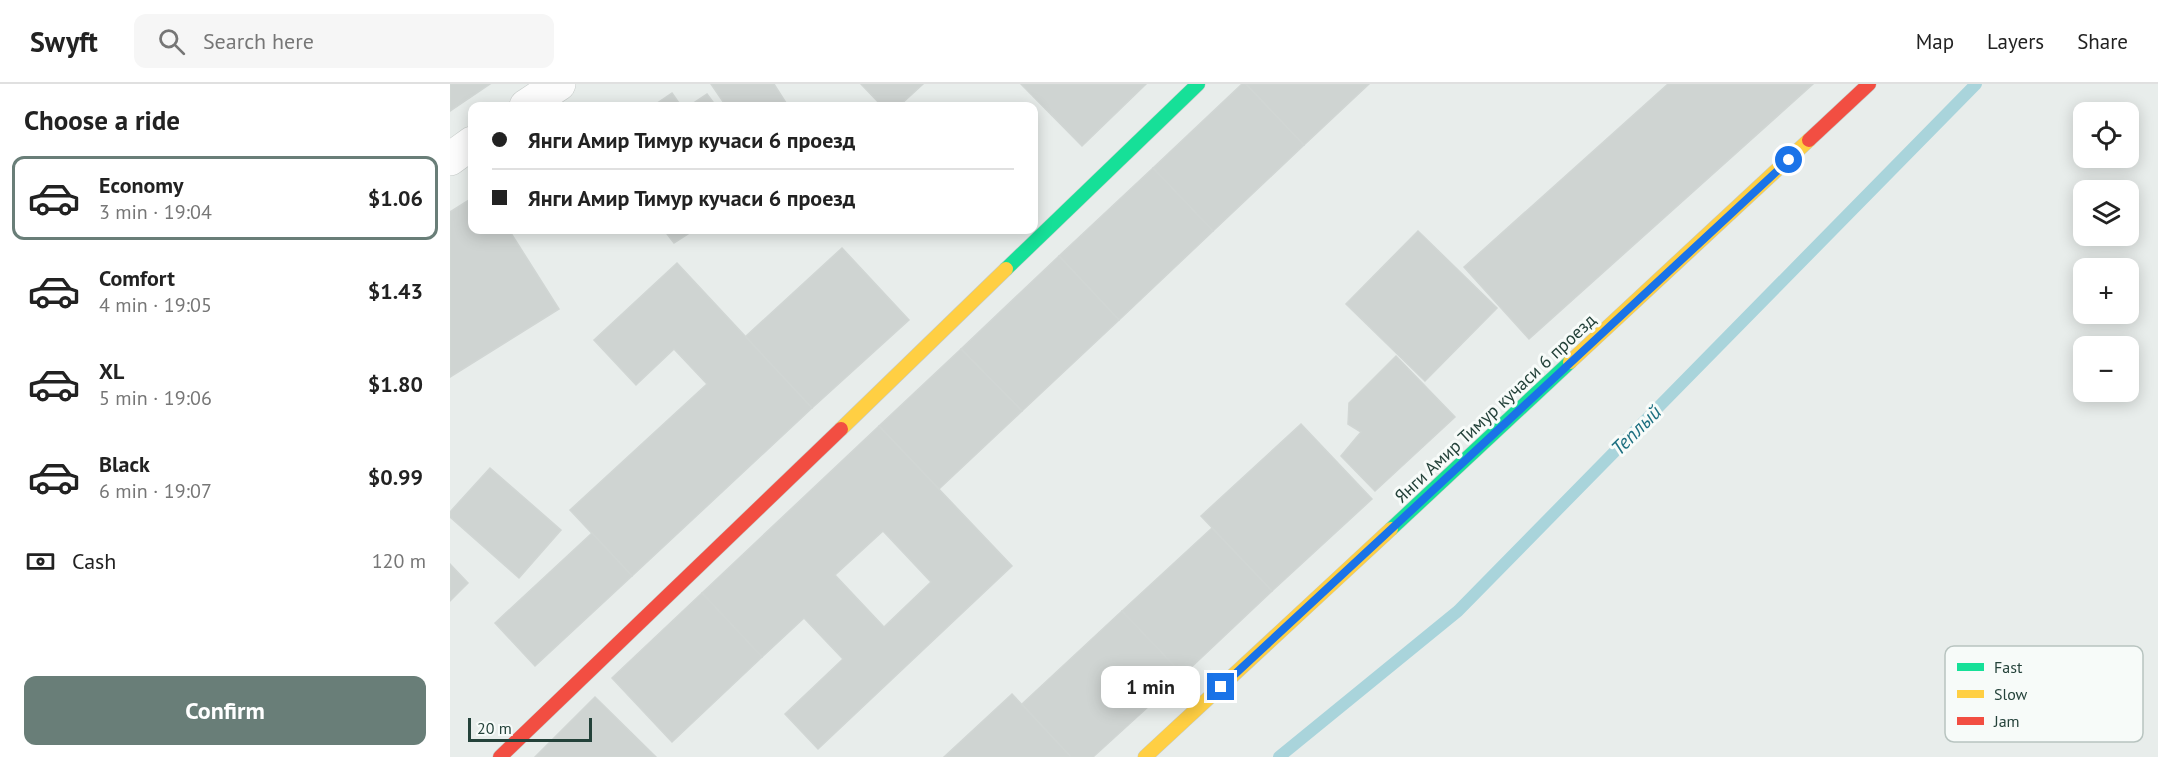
<!DOCTYPE html>
<html lang="en">
<head>
<meta charset="utf-8">
<style>
  :root { --surface:#fff; --page:#f6f6f6; --text:#222; --muted:#767676; --line:#e0e0e0; --accent:#697e78 }
  body { margin:0; font-family:"PT Sans",sans-serif; background:var(--page); color:var(--text); height:100vh; display:flex; flex-direction:column; font-size:22px; white-space:nowrap }
  * { box-sizing:border-box; margin:0 }
  p { font-size:20px; color:var(--muted) }
  .icon { flex:none; width:33px; height:33px; fill:none; stroke:currentColor; stroke-width:2; stroke-linecap:round; stroke-linejoin:round }
  .map { position:relative; flex:1; overflow:hidden }
  .sheet { display:flex; flex-direction:column; background:var(--surface); width:450px }
  .sheet>* { flex:none }
  .guide { position:absolute; left:18px; top:18px; width:570px; height:132px; border-radius:12px; box-shadow:0 3px 15px #0003; display:grid; align-content:center; height:132px; padding:0 24px; background:var(--surface) }
  .controls { position:absolute; left:1623px; top:18px; display:grid; gap:12px }
  .controls a { display:grid; place-items:center; width:66px; height:66px; border-radius:12px; background:var(--surface); box-shadow:0 3px 15px #0003; font-size:30px }
  .scale { position:absolute; left:18px; bottom:15px; width:124px; box-sizing:border-box; padding-left:6px; border:3px solid #24423a; border-top:0; font-size:16px; line-height:21px; white-space:nowrap; color:#24423a; -webkit-text-stroke:4px #f7fbf9; paint-order:stroke }
  .end { position:absolute; width:27px; height:27px; margin:-14px; border:8px solid #1a73e8; background:#fff; box-shadow:0 0 0 3px #fff }
  .from { border-radius:50% }
  .bubble { position:absolute; height:42px; border-radius:12px; background:var(--surface); box-shadow:0 3px 15px #0003; font-size:20px; font-weight:700; line-height:42px; text-align:center }
  .guide b { display:flex; align-items:center; gap:21px; height:57px; font-size:22px }
  .guide b+b { border-top:2px solid var(--line) }
  .guide i { width:15px; height:15px; background:var(--text) }
  ul { padding:0; list-style:none }
  li { display:flex; align-items:center; gap:18px; height:84px; margin:0 12px 9px; padding:0 12px; border:3px solid transparent; border-radius:12px }
  li div { flex:1 }
  li b { display:block; font-size:22px }
  li em { font-style:normal; font-weight:700 }
  li.on { border-color:var(--accent) }
  li>.icon { width:54px; height:54px; stroke-width:1.5 }
  h2 { padding:0 24px; font-size:27px; line-height:72px }
  .pay { display:flex; align-items:center; gap:15px; height:66px; padding:0 24px; font-size:22px }
  .pay p { margin-inline-start:auto }
  .button { display:flex; gap:12px; margin-top:auto; padding:12px 24px }
  .button a { flex:1; height:69px; border-radius:12px; background:var(--accent); color:#fff; font-size:24px; font-weight:700; line-height:69px; text-align:center }
  header { display:flex; align-items:center; gap:36px; box-sizing:border-box; height:84px; padding:0 30px; background:var(--surface); border-bottom:2px solid var(--line) }
  header strong { font-size:28px }
  nav { display:flex; gap:33px; margin-inline-start:auto; font-size:21px }
  .search { width:420px; height:54px; background:var(--page); display:flex; align-items:center; gap:15px; box-sizing:border-box; padding:0 21px; border-radius:12px; color:var(--muted); font-size:22px }
  main { display:flex; flex:1; min-height:0 }
  .map>svg:first-child { display:block }
  .lines { fill:none; stroke-linecap:round; stroke-linejoin:round }
  .stream { stroke:#a9d4db; stroke-width:12 }
  .building { fill:#cfd4d2; stroke:#d1d6d4; stroke-width:1.5; fill-rule:evenodd }
  .street-casing { stroke:#c5cac8; stroke-width:34 }
  .fast-casing { stroke:#c3cbc8; stroke-width:15 }
  .slow-casing { stroke:#c3cbc8; stroke-width:15 }
  .jam-casing { stroke:#c3cbc8; stroke-width:15 }
  .street { stroke:#fcfcfc; stroke-width:33 }
  .fast { stroke:#16e098; stroke-width:14 }
  .slow { stroke:#ffcf43; stroke-width:14 }
  .jam { stroke:#f24e42; stroke-width:14 }
  .route { stroke:#1a73e8; stroke-width:8 }
  .labels { text-anchor:middle; dominant-baseline:central; stroke-width:6; stroke-linejoin:round; paint-order:stroke }
  .street-label { font-size:18px; fill:#24423a; stroke:#f7fbf9 }
  .water-label { font-size:20px; font-style:italic; fill:#1c6f80; stroke:#f7fbf9 }
  .key { fill:#f7fbf9; stroke:#b8c4c0; stroke-width:1.5 }
  .key-label { font-size:16px; fill:#24423a }
</style>
</head>
<body>
<header>
<strong>Swyft</strong>
<div class="search"><svg class="icon" aria-label="search" viewBox="0 0 24 24"><circle cx="10" cy="10" r="6"/><path d="M15 15l6 6"/></svg>Search here</div>
<nav><a>Map</a><a>Layers</a><a>Share</a></nav>
</header>
<main>
<section class="sheet">
<h2>Choose a ride</h2>
<ul>
<li class="on"><svg class="icon" aria-label="car" viewBox="0 0 24 24"><path d="M5 17H2v-5l4-1 3-4h7l3 4 3 1v5h-3M9 17h6M6 11h13"/><circle cx="7" cy="17" r="2"/><circle cx="17" cy="17" r="2"/></svg><div><b>Economy</b><p>3 min · 19:04</p></div><em>$1.06</em></li>
<li><svg class="icon" aria-label="car" viewBox="0 0 24 24"><path d="M5 17H2v-5l4-1 3-4h7l3 4 3 1v5h-3M9 17h6M6 11h13"/><circle cx="7" cy="17" r="2"/><circle cx="17" cy="17" r="2"/></svg><div><b>Comfort</b><p>4 min · 19:05</p></div><em>$1.43</em></li>
<li><svg class="icon" aria-label="car" viewBox="0 0 24 24"><path d="M5 17H2v-5l4-1 3-4h7l3 4 3 1v5h-3M9 17h6M6 11h13"/><circle cx="7" cy="17" r="2"/><circle cx="17" cy="17" r="2"/></svg><div><b>XL</b><p>5 min · 19:06</p></div><em>$1.80</em></li>
<li><svg class="icon" aria-label="car" viewBox="0 0 24 24"><path d="M5 17H2v-5l4-1 3-4h7l3 4 3 1v5h-3M9 17h6M6 11h13"/><circle cx="7" cy="17" r="2"/><circle cx="17" cy="17" r="2"/></svg><div><b>Black</b><p>6 min · 19:07</p></div><em>$0.99</em></li>
</ul>
<div class="pay"><svg class="icon" aria-label="cash" viewBox="0 0 24 24"><path d="M3 7h18v10H3z"/><circle cx="12" cy="12" r="2"/></svg>Cash<p>120 m</p></div>
<div class="button"><a>Confirm</a></div>
</section>
<div class="map">
<svg width="1708" height="673" viewBox="0 0 1708 673">
  <rect width="100%" height="100%" fill="#e8edeb"/>
  <g class="lines">
    <polyline class="stream" points="829,673 1008,527 1526,0"/>
  </g>
  <g class="building">
    <polygon points="0,0 40,0 0,27"/>
    <polygon points="261,0 324,0 338,22 276,22"/>
    <polygon points="411,0 473,0 449,22 432,22"/>
    <polygon points="571,0 696,0 632,62"/>
    <polygon points="792,0 796,0 854,61 763,147 703,84"/>
    <polygon points="796,0 919,0 854,61"/>
    <polygon points="1218,0 1363,0 1079,255 1014,183"/>
    <polygon points="222,9 231,22 203,22"/>
    <polygon points="257,10 266,22 239,22"/>
    <polygon points="703,84 763,147 669,236 609,172"/>
    <polygon points="22,114 22,146 59,146 109,225 0,293 0,128"/>
    <polygon points="214,146 244,146 224,159"/>
    <polygon points="968,147 1047,224 975,297 896,220"/>
    <polygon points="392,164 459,236 362,324 295,253"/>
    <polygon points="609,172 669,236 572,327 511,265"/>
    <polygon points="227,179 362,324 182,492 120,426 257,300 224,265 186,301 144,256"/>
    <polygon points="511,265 572,327 489,405 429,342"/>
    <polygon points="946,272 1005,333 925,407 891,372 911,348 898,340 899,319"/>
    <polygon points="851,340 922,415 822,507 751,432"/>
    <path d="M 429,342 L 562,482 L 368,665 L 335,630 L 393,575 L 354,534 L 312,573 L 252,509 ZM 433,447 L 481,498 L 434,543 L 385,491 Z"/>
    <polygon points="40,384 111,446 69,494 0,433 0,428"/>
    <polygon points="762,444 822,507 733,591 672,527"/>
    <polygon points="142,449 182,492 85,582 45,539"/>
    <polygon points="0,480 18,499 0,517"/>
    <polygon points="252,509 312,573 222,658 162,594"/>
    <polygon points="672,527 733,591 643,673 621,673 572,620"/>
    <polygon points="562,610 621,673 494,673"/>
    <polygon points="145,613 206,673 85,673"/>
  </g>
  <g class="lines">
    <g class="street-casing">
      <g id="street">
        <polyline points="76,22 109,0"/>
        <polyline points="0,75 22,59"/>
      </g>
    </g>
    <g class="fast-casing">
      <g id="fast">
        <polyline points="556,185 748,0"/>
        <polyline points="941,445 1120,278"/>
      </g>
    </g>
    <g class="slow-casing">
      <g id="slow">
        <polyline points="1120,278 1359,56"/>
        <polyline points="391,345 556,185"/>
        <polyline points="695,673 941,445"/>
      </g>
    </g>
    <g class="jam-casing">
      <g id="jam">
        <polyline points="1359,56 1419,0"/>
        <polyline points="50,673 391,345"/>
      </g>
    </g>
    <use href="#street" class="street"/>
    <use href="#fast" class="fast"/>
    <use href="#slow" class="slow"/>
    <use href="#jam" class="jam"/>
  </g>
  <g class="lines">
    <polyline class="route" points="771,603 1339,76"/>
  </g>
  <g class="labels">
    <g class="street-label">
      <text transform="translate(1045 324) rotate(-43)">Янги Амир Тимур кучаси 6 проезд</text>
    </g>
    <g class="water-label">
      <text transform="translate(1186 346) rotate(-45)">Теплый</text>
    </g>
  </g>
  <rect x="1495" y="562" width="198" height="96" rx="9" class="key"/>
  <rect x="1507" y="579" width="27" height="8" fill="#16e098"/>
  <rect x="1507" y="606" width="27" height="8" fill="#ffcf43"/>
  <rect x="1507" y="633" width="27" height="8" fill="#f24e42"/>
  <g class="key-label">
    <text x="1544" y="589">Fast</text>
    <text x="1544" y="616">Slow</text>
    <text x="1544" y="643">Jam</text>
  </g>
</svg>
<div class="controls">
<a><svg class="icon" aria-label="locate" viewBox="0 0 24 24"><circle cx="12" cy="12" r="6"/><path d="M12 2v4M12 18v4M2 12h4M18 12h4"/></svg></a>
<a><svg class="icon" aria-label="layers" viewBox="0 0 24 24"><path d="M12 4l9 5-9 5-9-5zM3 14l9 5 9-5"/></svg></a>
<a>+</a>
<a>−</a>
</div>
<div class="scale">20 m</div>
<i class="end from" style="left:1339px;top:76px"></i>
<i class="end" style="left:771px;top:603px"></i>
<div class="bubble" style="left:651px;top:582px;width:99px">1 min</div>
<div class="guide">
<b><i class="from"></i>Янги Амир Тимур кучаси 6 проезд</b>
<b><i></i>Янги Амир Тимур кучаси 6 проезд</b>
</div>
</div>
</main>
</body>
</html>
